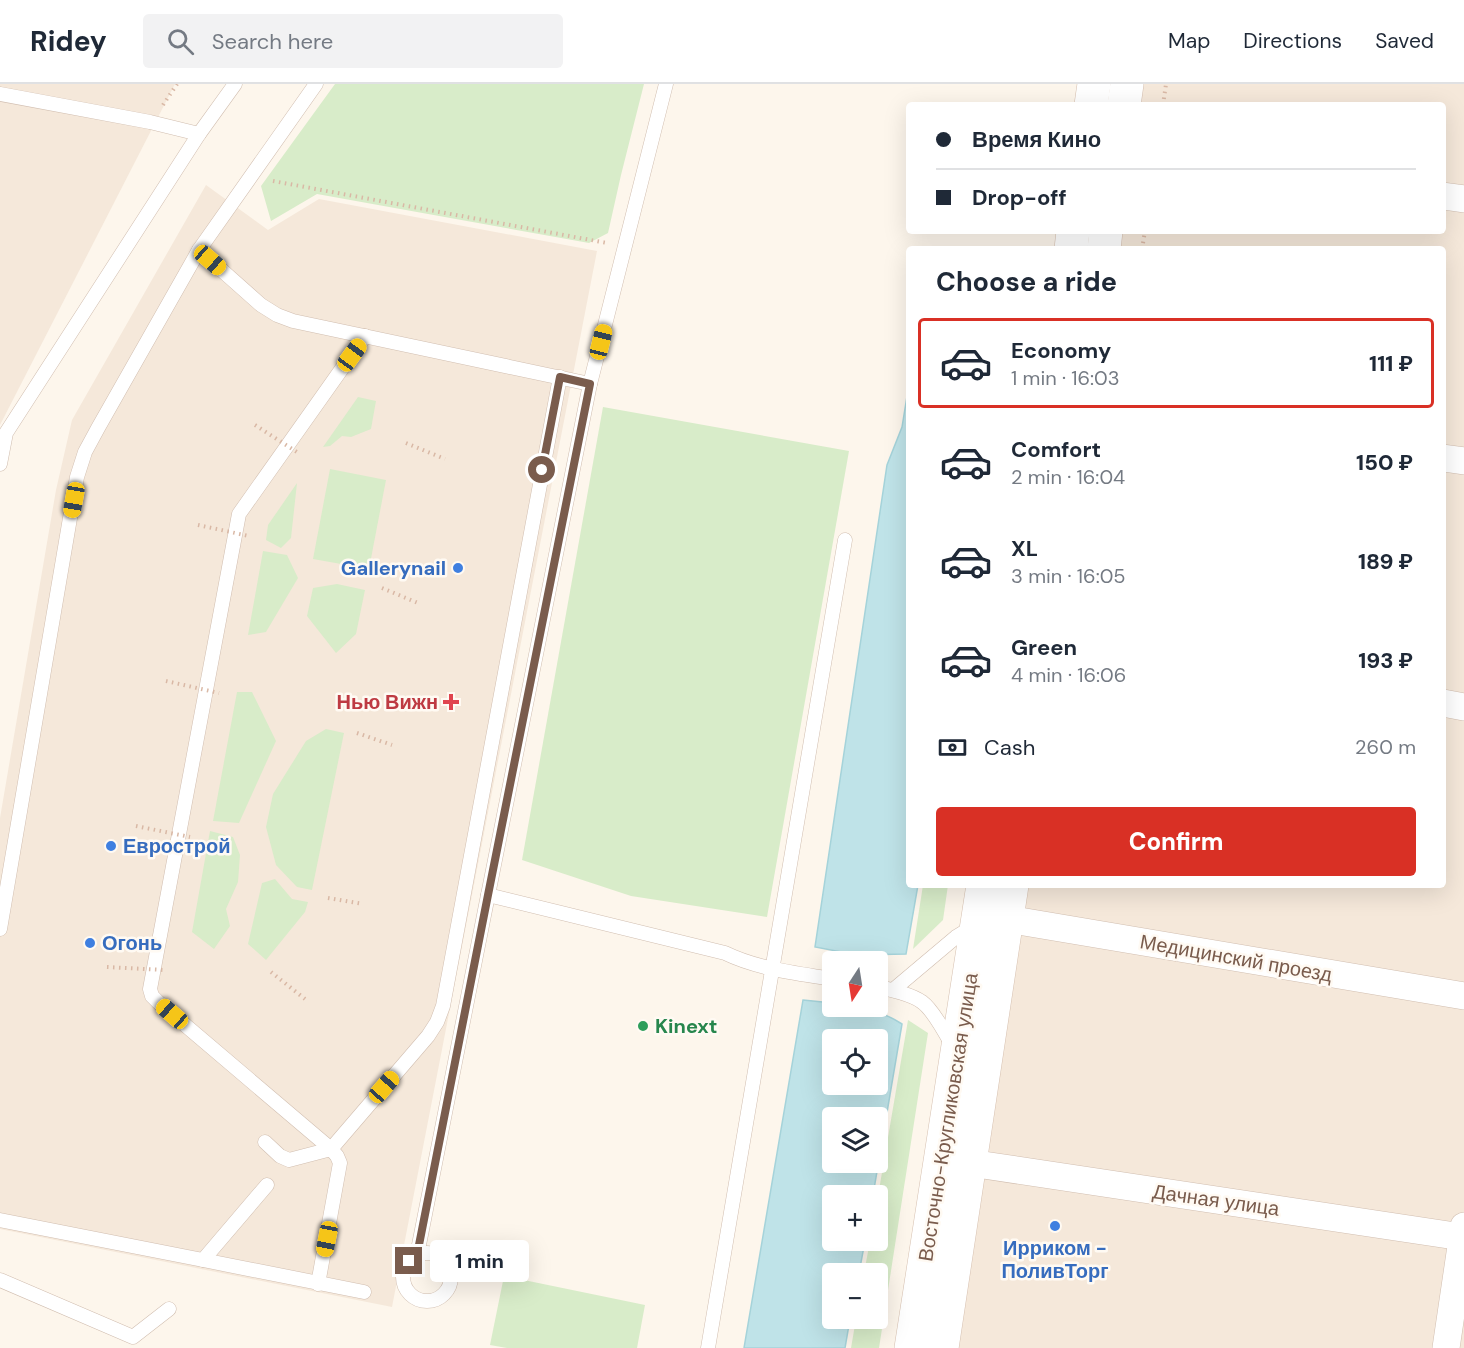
<!DOCTYPE html>
<html lang="en">
<head>
<meta charset="utf-8">
<style>
  :root { --surface:#fff; --page:#f2f2f3; --text:#1f2937; --muted:#747a83; --line:#e0e1e3; --accent:#d93025 }
  body { margin:0; font-family:"DM Sans",sans-serif; background:var(--page); color:var(--text); height:100vh; display:flex; flex-direction:column; font-size:22px; white-space:nowrap }
  * { box-sizing:border-box; margin:0 }
  p { font-size:20px; color:var(--muted) }
  .icon { flex:none; width:33px; height:33px; fill:none; stroke:currentColor; stroke-width:2; stroke-linecap:round; stroke-linejoin:round }
  .map { position:relative; flex:1; overflow:hidden }
  .sheet { position:absolute; left:906px; top:162px; width:540px; height:642px; display:flex; flex-direction:column; background:var(--surface); border-radius:6px; box-shadow:0 6px 24px #0002 }
  .sheet>* { flex:none }
  .banner { position:absolute; left:906px; top:18px; width:540px; height:132px; border-radius:6px; box-shadow:0 6px 24px #0002; display:grid; align-content:center; height:132px; padding:0 30px; background:var(--surface) }
  .needle { width:39px; rotate:192deg }
  .tools { position:absolute; left:822px; top:867px; display:grid; gap:12px }
  .tools a { display:grid; place-items:center; width:66px; height:66px; border-radius:6px; background:var(--surface); box-shadow:0 6px 24px #0002; font-size:30px }
  .end { position:absolute; width:27px; height:27px; margin:-14px; border:8px solid #7a5c4d; background:#fff; box-shadow:0 0 0 3px #fff }
  .from { border-radius:50% }
  .bubble { position:absolute; height:42px; border-radius:6px; background:var(--surface); box-shadow:0 6px 24px #0002; font-size:20px; font-weight:800; line-height:42px; text-align:center }
  .car { position:absolute; width:18px; height:36px; margin:-18px -9px; border-radius:8px; box-shadow:0 0 4px 2px #0007; background:linear-gradient(#f5c518 24%,#345 0 40%,#f5c518 0 76%,#345 0 86%,#f5c518 0) }
  .banner b { display:flex; align-items:center; gap:21px; height:57px; font-size:22px }
  .banner b+b { border-top:2px solid var(--line) }
  .banner i { width:15px; height:15px; background:var(--text) }
  ul { padding:0; list-style:none }
  li { display:flex; align-items:center; gap:18px; height:90px; margin:0 12px 9px; padding:0 18px; border:3px solid transparent; border-radius:6px }
  li div { flex:1 }
  li b { display:block; font-size:22px }
  li em { font-style:normal; font-weight:800 }
  li.on { border-color:var(--accent) }
  li>.icon { width:54px; height:54px; stroke-width:1.5 }
  h2 { padding:0 30px; font-size:27px; line-height:72px }
  .pay { display:flex; align-items:center; gap:15px; height:66px; padding:0 30px; font-size:22px }
  .pay p { margin-inline-start:auto }
  .primary-button { display:flex; gap:12px; margin-top:auto; padding:12px 30px }
  .primary-button a { flex:1; height:69px; border-radius:6px; background:var(--accent); color:#fff; font-size:24px; font-weight:800; line-height:69px; text-align:center }
  header { display:flex; align-items:center; gap:36px; box-sizing:border-box; height:84px; padding:0 30px; background:var(--surface); border-bottom:2px solid var(--line) }
  header strong { font-size:28px }
  nav { display:flex; gap:33px; margin-inline-start:auto; font-size:21px }
  .search { width:420px; height:54px; background:var(--page); display:flex; align-items:center; gap:15px; box-sizing:border-box; padding:0 21px; border-radius:6px; color:var(--muted); font-size:22px }
  .map>svg:first-child { display:block }
  .residential { fill:#f5e8da }
  .green { fill:#d8ecc9 }
  .water { fill:#bfe3e8; stroke:#a5d3da; stroke-width:1.5; fill-rule:evenodd }
  .lines { fill:none; stroke-linecap:round; stroke-linejoin:round }
  .stream { stroke:#a5d3da; stroke-width:8 }
  .lane-casing { stroke:#d1beb0; stroke-width:15 }
  .street-casing { stroke:#d1beb0; stroke-width:28 }
  .secondary-casing { stroke:#d6c0b0; stroke-width:34 }
  .path { stroke:#d9b8a5; stroke-width:4; stroke-dasharray:1.5 4.5; stroke-linecap:butt }
  .lane { stroke:#fff; stroke-width:14 }
  .street { stroke:#fff; stroke-width:27 }
  .secondary { stroke:#fff; stroke-width:33 }
  .path-bridge { stroke:#d9b8a5; stroke-width:4; stroke-dasharray:1.5 4.5; stroke-linecap:butt }
  .route { stroke:#7a5c4d; stroke-width:8 }
  .shop-dot { fill:#3f7fe0; stroke:#fffaf3; stroke-width:2 }
  .health-dot { fill:#e0444e; stroke:#fffaf3; stroke-width:2 }
  .leisure-dot { fill:#2e9e5b; stroke:#fffaf3; stroke-width:2 }
  .labels { text-anchor:middle; dominant-baseline:central; stroke-width:5; stroke-linejoin:round; paint-order:stroke }
  .shop-label { font-size:20px; font-weight:bold; fill:#366cbe; stroke:#fffaf3; text-anchor:start }
  .health-label { font-size:20px; font-weight:bold; fill:#be3a42; stroke:#fffaf3; text-anchor:end }
  .street-label { font-size:20px; fill:#7a5c4d; stroke:#fffaf3 }
  .leisure-label { font-size:20px; font-weight:bold; fill:#27864d; stroke:#fffaf3; text-anchor:start }
</style>
</head>
<body>
<header>
<strong>Ridey</strong>
<div class="search"><svg class="icon" aria-label="search" viewBox="0 0 24 24"><circle cx="10" cy="10" r="6"/><path d="M15 15l6 6"/></svg>Search here</div>
<nav><a>Map</a><a>Directions</a><a>Saved</a></nav>
</header>
<div class="map">
<svg width="1464" height="1264" viewBox="0 0 1464 1264">
  <rect width="100%" height="100%" fill="#fdf6ec"/>
  <g class="residential">
    <polygon points="0,0 175,0 0,341"/>
    <polygon points="1140,0 1464,0 1464,1264 955,1264 1022,801 1443,801 1443,165 1116,165 1118,147 1443,147 1443,21 1137,21"/>
    <polygon points="206,101 268,146 319,115 597,167 392,1223 0,1145 0,734 56,406 72,336"/>
  </g>
  <g class="green">
    <polygon points="335,0 644,0 621,91 608,149 589,159 317,110 271,137 261,102"/>
    <polygon points="358,313 376,317 371,345 351,353 342,352 330,362 323,363"/>
    <polygon points="603,323 849,367 767,833 631,812 522,776"/>
    <polygon points="330,385 386,396 369,485 313,475"/>
    <polygon points="297,399 291,454 281,464 266,456 268,441"/>
    <polygon points="263,467 287,471 298,494 266,548 248,551"/>
    <polygon points="337,500 365,506 356,550 336,569 307,532 313,504"/>
    <polygon points="237,608 252,608 276,657 239,739 213,737"/>
    <polygon points="326,645 344,649 312,806 297,803 276,781 266,743 273,710 306,657"/>
    <polygon points="210,747 233,753 240,771 238,798 226,825 230,842 214,865 192,848"/>
    <polygon points="275,795 292,815 308,818 305,828 266,876 248,860 262,799"/>
    <polygon points="923,801 948,801 943,836 913,865"/>
    <polygon points="908,936 928,949 879,1264 851,1264 856,1235 878,1234 878,1190 864,1189 870,1157 878,1156 878,1112"/>
    <polygon points="504,1192 645,1221 637,1264 507,1264 490,1261"/>
  </g>
  <g class="water">
    <polygon points="909,300 909,801 918,801 906,870 857,871 815,863 887,381 902,343"/>
    <path d="M 803,916 L 832,919 L 832,922 C 859,922 879,925 902,940 L 873,1111 L 832,1112 L 832,1156 L 865,1157 L 859,1189 L 832,1190 L 832,1234 L 850,1235 L 845,1264 L 744,1264 ZM 832,956 L 878,956 L 878,1000 L 832,1000 ZM 832,1034 L 878,1034 L 878,1078 L 832,1078 Z"/>
  </g>
  <g class="lines">
    <polyline class="stream" points="856,878 857,871"/>
    <g class="lane-casing">
      <g id="lane">
        <polyline points="0,10 150,38 199,50"/>
        <polyline points="199,166 261,221 277,231 293,237 590,300"/>
        <polyline points="365,252 239,430 150,905 152,912 158,918 331,1065 428,952 437,938 443,922 560,293"/>
        <polyline points="0,380 6,349 199,50 235,0"/>
        <path d="M 488,811 L 725,869 C 758,885 796,889 832,895"/>
        <polyline points="0,845 77,393 85,368 98,344 199,166 316,0"/>
        <path d="M 878,903 C 889,905 913,911 922,918 C 932,925 946,950 952,961"/>
        <polyline points="893,906 956,853 974,842"/>
        <polyline points="265,1058 280,1072 289,1076 331,1065 337,1072 340,1079 318,1200"/>
        <polyline points="0,1136 203,1176 267,1101"/>
        <circle cx="427" cy="1193" r="24"/>
        <polyline points="417,1171 488,811 590,300 666,0"/>
        <polyline points="203,1176 364,1208"/>
        <polyline points="0,1196 133,1253 169,1225"/>
        <polyline points="708,1264 845,456"/>
      </g>
    </g>
    <g class="street-casing">
      <g id="street">
        <polyline points="1443,112 1464,115"/>
        <polyline points="1443,374 1464,377"/>
        <polyline points="1443,619 1464,623"/>
        <polyline points="1007,835 1464,912"/>
        <polyline points="970,1079 1462,1153"/>
        <polyline points="1446,1264 1464,1142"/>
      </g>
    </g>
    <g class="secondary-casing">
      <g id="secondary">
        <polyline points="1091,21 1094,0"/>
        <polyline points="1124,21 1127,0"/>
        <polyline points="1071,165 1073,147"/>
        <polyline points="1104,165 1106,147"/>
        <polyline points="911,1264 983,801"/>
        <polyline points="942,1264 1012,801"/>
      </g>
    </g>
    <g class="path">
      <polyline points="163,21 177,0"/>
      <polyline points="1163,21 1166,0"/>
      <polyline points="273,97 607,159"/>
      <polyline points="1142,165 1145,147"/>
      <polyline points="406,359 445,375"/>
      <polyline points="382,504 418,519"/>
      <polyline points="357,649 392,661"/>
      <polyline points="328,814 363,820"/>
      <polyline points="271,888 305,915"/>
    </g>
    <use href="#lane" class="lane"/>
    <use href="#street" class="street"/>
    <use href="#secondary" class="secondary"/>
    <g class="path-bridge">
      <polyline points="255,341 300,370"/>
      <polyline points="198,441 249,452"/>
      <polyline points="166,597 219,609"/>
      <polyline points="136,742 190,753"/>
      <polyline points="107,883 164,886"/>
    </g>
  </g>
  <g class="lines">
    <polyline class="route" points="409,1177 417,1171 488,811 590,300 560,293 542,386"/>
  </g>
  <g class="shop-dot">
    <circle cx="458" cy="484" r="6"/>
    <circle cx="111" cy="762" r="6"/>
    <circle cx="90" cy="859" r="6"/>
    <circle cx="1055" cy="1142" r="6"/>
  </g>
  <path class="health-dot" d="M448 609h6v6h6v6h-6v6h-6v-6h-6v-6h6z"/>
  <circle class="leisure-dot" cx="643" cy="942" r="6"/>
  <g class="labels">
    <g class="shop-label">
      <text x="446" y="484" text-anchor="end">Gallerynail</text>
      <text x="123" y="762">Еврострой</text>
      <text x="102" y="859">Огонь</text>
      <text x="1055" y="1164" text-anchor="middle">Ирриком -<tspan x="1055" dy="23">ПоливТорг</tspan></text>
    </g>
    <g class="health-label">
      <text x="438" y="618">Нью Вижн</text>
    </g>
    <g class="street-label">
      <text transform="translate(1236 874) rotate(10)">Медицинский проезд</text>
      <text transform="translate(948 1033) rotate(-81)">Восточно-Кругликовская улица</text>
      <text transform="translate(1216 1116) rotate(8)">Дачная улица</text>
    </g>
    <g class="leisure-label">
      <text x="655" y="942">Kinext</text>
    </g>
  </g>
</svg>
<div class="tools">
<a><svg class="needle" viewBox="-14 -14 28 28"><path d="M0-13l5 13h-10z" fill="#e53935"/><path d="M0 13l5-13h-10z" fill="#747a83"/></svg></a>
<a><svg class="icon" aria-label="locate" viewBox="0 0 24 24"><circle cx="12" cy="12" r="6"/><path d="M12 2v4M12 18v4M2 12h4M18 12h4"/></svg></a>
<a><svg class="icon" aria-label="layers" viewBox="0 0 24 24"><path d="M12 4l9 5-9 5-9-5zM3 14l9 5 9-5"/></svg></a>
<a>+</a>
<a>−</a>
</div>
<i class="end from" style="left:542px;top:386px"></i>
<i class="end" style="left:409px;top:1177px"></i>
<div class="bubble" style="left:430px;top:1156px;width:99px">1 min</div>
<i class="car" style="left:210px;top:176px;rotate:131deg"></i>
<i class="car" style="left:601px;top:258px;rotate:14deg"></i>
<i class="car" style="left:352px;top:271px;rotate:36deg"></i>
<i class="car" style="left:74px;top:416px;rotate:190deg"></i>
<i class="car" style="left:172px;top:930px;rotate:311deg"></i>
<i class="car" style="left:384px;top:1003px;rotate:41deg"></i>
<i class="car" style="left:327px;top:1155px;rotate:191deg"></i>
<div class="banner">
<b><i class="from"></i>Время Кино</b>
<b><i></i>Drop-off</b>
</div>
<section class="sheet">
<h2>Choose a ride</h2>
<ul>
<li class="on"><svg class="icon" aria-label="car" viewBox="0 0 24 24"><path d="M5 17H2v-5l4-1 3-4h7l3 4 3 1v5h-3M9 17h6M6 11h13"/><circle cx="7" cy="17" r="2"/><circle cx="17" cy="17" r="2"/></svg><div><b>Economy</b><p>1 min · 16:03</p></div><em>111 ₽</em></li>
<li><svg class="icon" aria-label="car" viewBox="0 0 24 24"><path d="M5 17H2v-5l4-1 3-4h7l3 4 3 1v5h-3M9 17h6M6 11h13"/><circle cx="7" cy="17" r="2"/><circle cx="17" cy="17" r="2"/></svg><div><b>Comfort</b><p>2 min · 16:04</p></div><em>150 ₽</em></li>
<li><svg class="icon" aria-label="car" viewBox="0 0 24 24"><path d="M5 17H2v-5l4-1 3-4h7l3 4 3 1v5h-3M9 17h6M6 11h13"/><circle cx="7" cy="17" r="2"/><circle cx="17" cy="17" r="2"/></svg><div><b>XL</b><p>3 min · 16:05</p></div><em>189 ₽</em></li>
<li><svg class="icon" aria-label="car" viewBox="0 0 24 24"><path d="M5 17H2v-5l4-1 3-4h7l3 4 3 1v5h-3M9 17h6M6 11h13"/><circle cx="7" cy="17" r="2"/><circle cx="17" cy="17" r="2"/></svg><div><b>Green</b><p>4 min · 16:06</p></div><em>193 ₽</em></li>
</ul>
<div class="pay"><svg class="icon" aria-label="cash" viewBox="0 0 24 24"><path d="M3 7h18v10H3z"/><circle cx="12" cy="12" r="2"/></svg>Cash<p>260 m</p></div>
<div class="primary-button"><a>Confirm</a></div>
</section>
</div>
</body>
</html>
